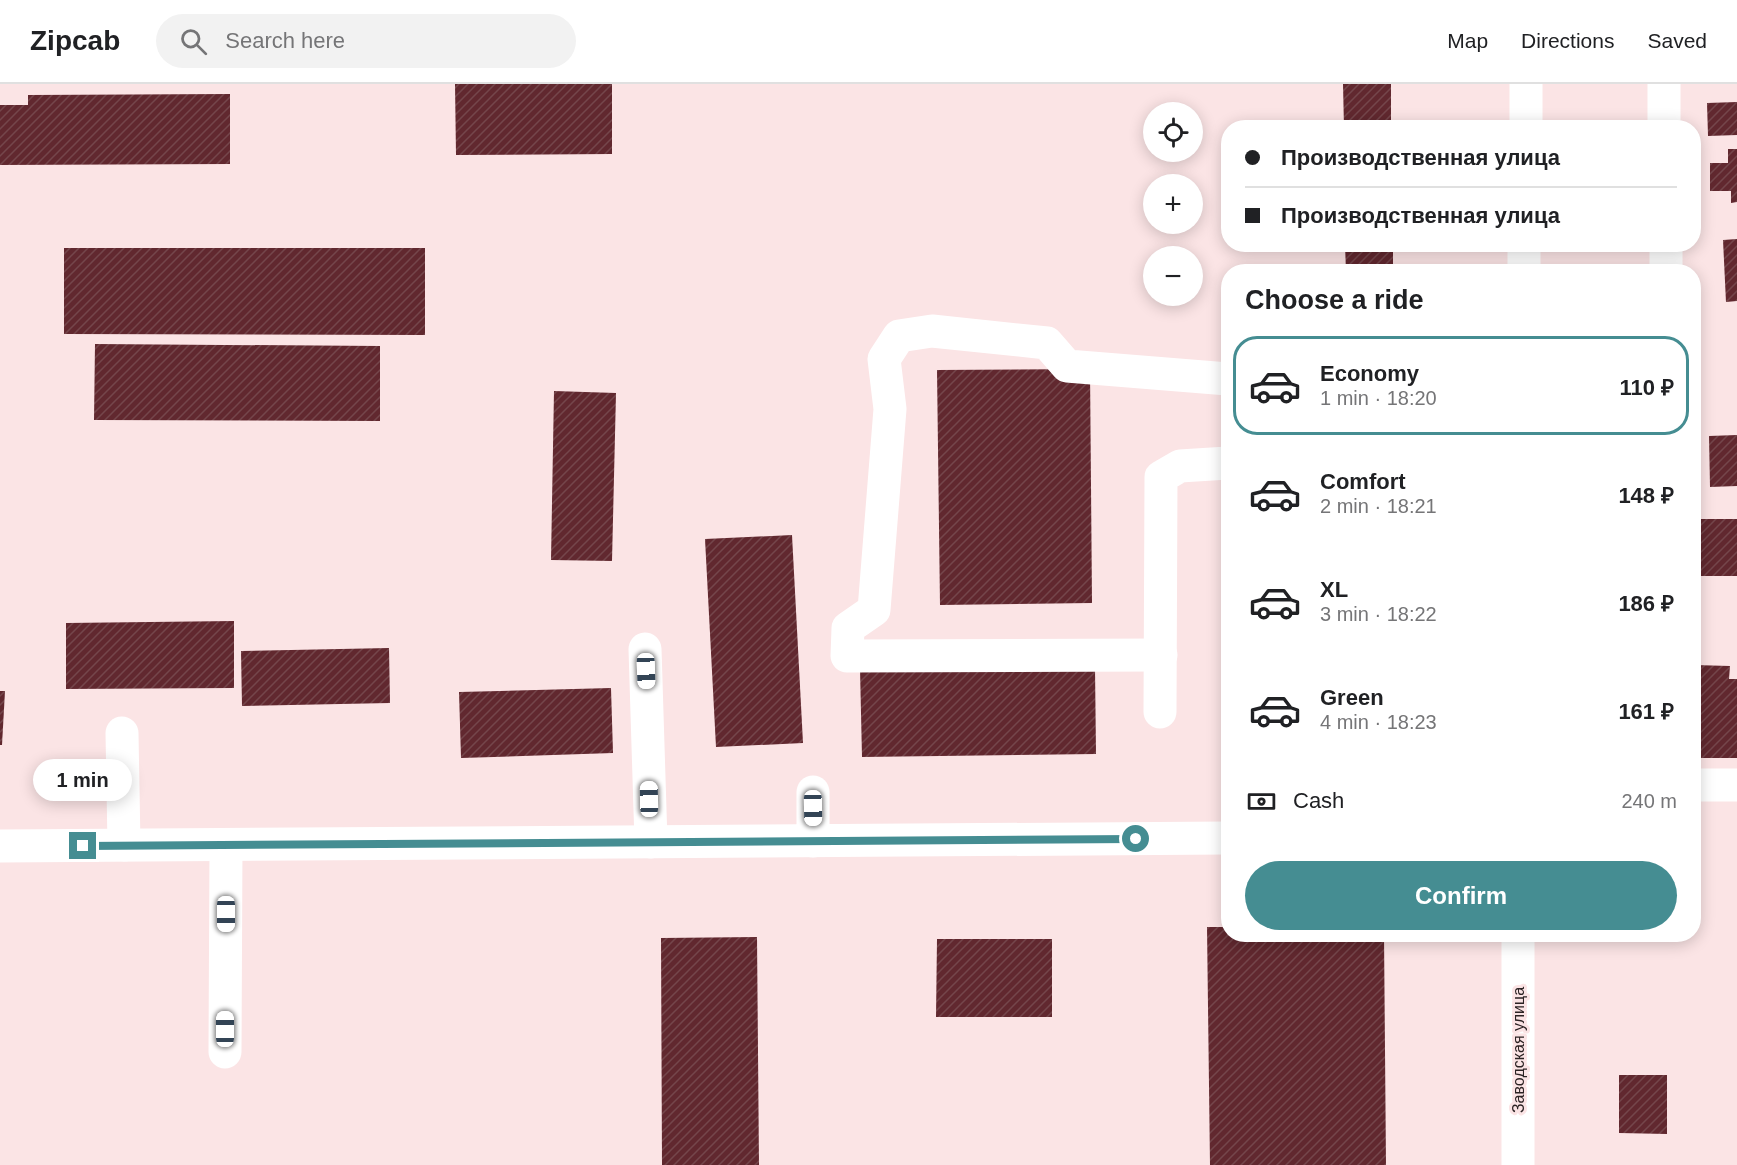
<!DOCTYPE html>
<html lang="en">
<head>
<meta charset="utf-8">
<style>
  :root { --surface:#fff; --page:#f2f2f2; --text:#202124; --muted:#757577; --line:#e0e0e0; --accent:#458d92 }
  body { margin:0; font-family:Helvetica,sans-serif; background:var(--page); color:var(--text); height:100vh; display:flex; flex-direction:column; font-size:22px; white-space:nowrap }
  * { box-sizing:border-box; margin:0 }
  p { font-size:20px; color:var(--muted) }
  .icon { flex:none; width:33px; height:33px; fill:none; stroke:currentColor; stroke-width:2; stroke-linecap:round; stroke-linejoin:round }
  .map { position:relative; flex:1; overflow:hidden }
  .details { position:absolute; left:1221px; top:180px; width:480px; height:678px; display:flex; flex-direction:column; background:var(--surface); border-radius:24px; box-shadow:0 3px 15px #0003 }
  .details>* { flex:none }
  .top-card { position:absolute; left:1221px; top:36px; width:480px; height:132px; border-radius:24px; box-shadow:0 3px 15px #0003; display:grid; align-content:center; height:132px; padding:0 24px; background:var(--surface) }
  .controls { position:absolute; left:1143px; top:18px; display:grid; gap:12px }
  .controls a { display:grid; place-items:center; width:60px; height:60px; border-radius:50%; background:var(--surface); box-shadow:0 3px 15px #0003; font-size:30px }
  .end { position:absolute; width:27px; height:27px; margin:-14px; border:8px solid #458d92; background:#fff; box-shadow:0 0 0 3px #fff }
  .from { border-radius:50% }
  .bubble { position:absolute; height:42px; border-radius:21px; background:var(--surface); box-shadow:0 3px 15px #0003; font-size:20px; font-weight:600; line-height:42px; text-align:center }
  .car { position:absolute; width:18px; height:36px; margin:-18px -9px; border-radius:8px; box-shadow:0 0 4px 2px #0007; background:linear-gradient(#fff 24%,#345 0 40%,#fff 0 76%,#345 0 86%,#fff 0) }
  .top-card b { display:flex; align-items:center; gap:21px; height:57px; font-size:22px }
  .top-card b+b { border-top:2px solid var(--line) }
  .top-card i { width:15px; height:15px; background:var(--text) }
  ul { padding:0; list-style:none }
  li { display:flex; align-items:center; gap:18px; height:99px; margin:0 12px 9px; padding:0 12px; border:3px solid transparent; border-radius:24px }
  li div { flex:1 }
  li b { display:block; font-size:22px }
  li em { font-style:normal; font-weight:600 }
  li.active { border-color:var(--accent) }
  li>.icon { width:54px; height:54px; stroke-width:1.5 }
  h2 { padding:0 24px; font-size:27px; line-height:72px }
  .pay { display:flex; align-items:center; gap:15px; height:66px; padding:0 24px; font-size:22px }
  .pay p { margin-inline-start:auto }
  .action { display:flex; gap:12px; margin-top:auto; padding:12px 24px }
  .action a { flex:1; height:69px; border-radius:36px; background:var(--accent); color:#fff; font-size:24px; font-weight:600; line-height:69px; text-align:center }
  header { display:flex; align-items:center; gap:36px; box-sizing:border-box; height:84px; padding:0 30px; background:var(--surface); border-bottom:2px solid var(--line) }
  header strong { font-size:28px }
  nav { display:flex; gap:33px; margin-inline-start:auto; font-size:21px }
  .search { width:420px; height:54px; background:var(--page); display:flex; align-items:center; gap:15px; box-sizing:border-box; padding:0 21px; border-radius:33px; color:var(--muted); font-size:22px }
  .map>svg:first-child { display:block }
  .building { fill:url(#building-hatch) }
  .lines { fill:none; stroke-linecap:round; stroke-linejoin:round }
  .minor { stroke:#fff; stroke-width:33 }
  .route { stroke:#458d92; stroke-width:8 }
  .labels { text-anchor:middle; dominant-baseline:central; stroke-width:6; stroke-linejoin:round; paint-order:stroke }
  .street-label { font-size:16px; fill:#2c2324; stroke:#fbe4e5 }
</style>
</head>
<body>
<header>
<strong>Zipcab</strong>
<div class="search"><svg class="icon" aria-label="search" viewBox="0 0 24 24"><circle cx="10" cy="10" r="6"/><path d="M15 15l6 6"/></svg>Search here</div>
<nav><a>Map</a><a>Directions</a><a>Saved</a></nav>
</header>
<div class="map">
<svg width="1737" height="1081" viewBox="0 0 1737 1081">
  <defs>
    <pattern id="building-hatch" width="6" height="6" patternUnits="userSpaceOnUse" patternTransform="scale(1.5)"><rect width="6" height="6" fill="#61282f"/><path d="M-1 1l2-2M0 6l6-6M5 7l2-2" fill="none" stroke="#74464b"/></pattern>
  </defs>
  <rect width="100%" height="100%" fill="#fbe4e5"/>
  <g class="building">
    <polygon points="455,0 612,0 612,70 456,71"/>
    <polygon points="1343,0 1391,0 1391,44 1344,44"/>
    <polygon points="230,10 230,80 0,81 0,21 28,21 28,11"/>
    <polygon points="1737,18 1737,51 1708,52 1707,19"/>
    <polygon points="1728,65 1737,65 1737,118 1731,119 1731,107 1710,107 1710,79 1728,79"/>
    <polygon points="1737,155 1737,217 1726,218 1723,156"/>
    <polygon points="1345,160 1393,160 1393,188 1346,188"/>
    <polygon points="64,164 425,164 425,251 64,250"/>
    <polygon points="95,260 380,262 380,337 94,336"/>
    <polygon points="1090,285 1092,519 940,521 937,286"/>
    <polygon points="554,307 616,309 612,477 551,476"/>
    <polygon points="1737,351 1737,402 1710,403 1709,352"/>
    <rect x="1694" y="435" width="43" height="57"/>
    <polygon points="792,451 803,659 716,663 705,455"/>
    <polygon points="234,537 234,604 66,605 66,539"/>
    <polygon points="389,564 390,619 242,622 241,567"/>
    <polygon points="1694,581 1730,582 1729,595 1737,595 1737,674 1694,674"/>
    <polygon points="1095,584 1096,670 862,673 860,585"/>
    <polygon points="611,604 613,669 461,674 459,608"/>
    <polygon points="0,607 5,607 2,661 0,661"/>
    <polygon points="1207,843 1228,843 1228,850 1384,850 1386,1081 1210,1081"/>
    <polygon points="757,853 759,1081 662,1081 661,854"/>
    <polygon points="937,855 1052,855 1052,933 936,933"/>
    <polygon points="1619,991 1667,991 1667,1050 1619,1049"/>
  </g>
  <g class="lines">
    <g class="minor">
      <polyline points="1664,0 1664,44"/>
      <polyline points="1526,44 1526,0"/>
      <polyline points="1666,160 1666,188"/>
      <polyline points="1524,188 1524,160"/>
      <polyline points="645,565 651,758"/>
      <polyline points="1161,571 847,572 848,544 874,526 890,325 884,275 899,252 932,247 1047,259 1067,282 1228,295"/>
      <polyline points="1160,628 1161,393 1180,382 1228,379"/>
      <polyline points="122,649 124,761"/>
      <polyline points="1694,701 1737,701"/>
      <polyline points="813,708 813,757"/>
      <polyline points="0,762 1228,754"/>
      <polyline points="225,968 226,761"/>
      <polyline points="1518,1081 1518,850"/>
    </g>
  </g>
  <g class="lines">
    <polyline class="route" points="83,762 1136,755"/>
  </g>
  <g class="labels">
    <g class="street-label">
      <text transform="translate(1518 966) rotate(-90)">Заводская улица</text>
    </g>
  </g>
</svg>
<div class="controls">
<a><svg class="icon" aria-label="locate" viewBox="0 0 24 24"><circle cx="12" cy="12" r="6"/><path d="M12 2v4M12 18v4M2 12h4M18 12h4"/></svg></a>
<a>+</a>
<a>−</a>
</div>
<i class="end from" style="left:1136px;top:755px"></i>
<i class="end" style="left:83px;top:762px"></i>
<div class="bubble" style="left:33px;top:675px;width:99px">1 min</div>
<i class="car" style="left:646px;top:587px;rotate:178deg"></i>
<i class="car" style="left:649px;top:715px;rotate:359deg"></i>
<i class="car" style="left:813px;top:724px;rotate:179deg"></i>
<i class="car" style="left:226px;top:830px;rotate:180deg"></i>
<i class="car" style="left:225px;top:945px;rotate:0deg"></i>
<div class="top-card">
<b><i class="from"></i>Производственная улица</b>
<b><i></i>Производственная улица</b>
</div>
<section class="details">
<h2>Choose a ride</h2>
<ul>
<li class="active"><svg class="icon" aria-label="car" viewBox="0 0 24 24"><path d="M5 17H2v-5l4-1 3-4h7l3 4 3 1v5h-3M9 17h6M6 11h13"/><circle cx="7" cy="17" r="2"/><circle cx="17" cy="17" r="2"/></svg><div><b>Economy</b><p>1 min · 18:20</p></div><em>110 ₽</em></li>
<li><svg class="icon" aria-label="car" viewBox="0 0 24 24"><path d="M5 17H2v-5l4-1 3-4h7l3 4 3 1v5h-3M9 17h6M6 11h13"/><circle cx="7" cy="17" r="2"/><circle cx="17" cy="17" r="2"/></svg><div><b>Comfort</b><p>2 min · 18:21</p></div><em>148 ₽</em></li>
<li><svg class="icon" aria-label="car" viewBox="0 0 24 24"><path d="M5 17H2v-5l4-1 3-4h7l3 4 3 1v5h-3M9 17h6M6 11h13"/><circle cx="7" cy="17" r="2"/><circle cx="17" cy="17" r="2"/></svg><div><b>XL</b><p>3 min · 18:22</p></div><em>186 ₽</em></li>
<li><svg class="icon" aria-label="car" viewBox="0 0 24 24"><path d="M5 17H2v-5l4-1 3-4h7l3 4 3 1v5h-3M9 17h6M6 11h13"/><circle cx="7" cy="17" r="2"/><circle cx="17" cy="17" r="2"/></svg><div><b>Green</b><p>4 min · 18:23</p></div><em>161 ₽</em></li>
</ul>
<div class="pay"><svg class="icon" aria-label="cash" viewBox="0 0 24 24"><path d="M3 7h18v10H3z"/><circle cx="12" cy="12" r="2"/></svg>Cash<p>240 m</p></div>
<div class="action"><a>Confirm</a></div>
</section>
</div>
</body>
</html>
